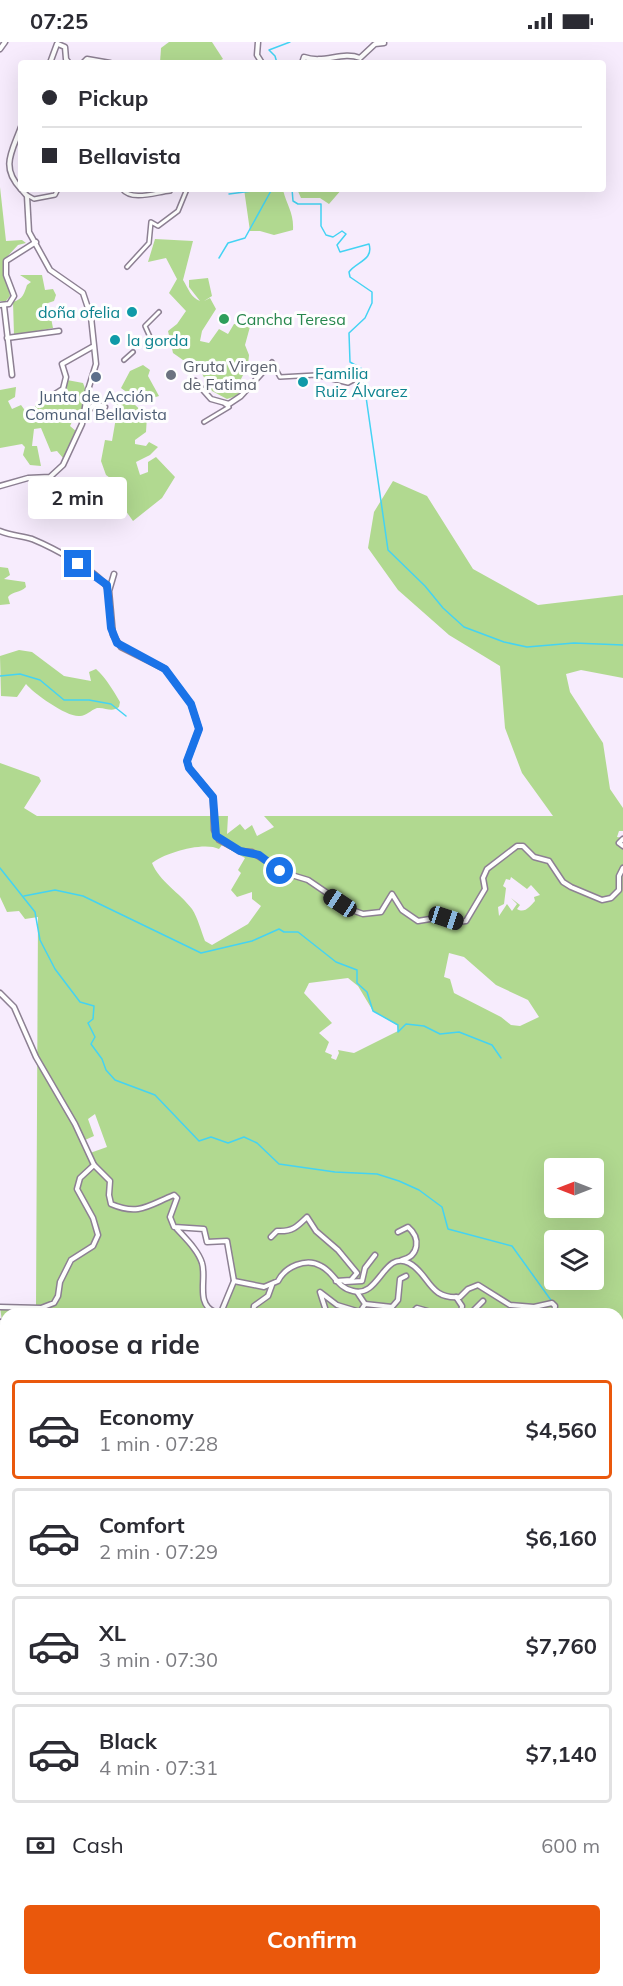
<!DOCTYPE html>
<html lang="en">
<head>
<meta charset="utf-8">
<style>
  :root { --surface:#fff; --page:#f2f2f3; --text:#2b2b33; --muted:#7c7c81; --line:#e1e1e2; --accent:#ea580c }
  body { margin:0; font-family:Mulish,sans-serif; background:var(--page); color:var(--text); height:100vh; display:flex; flex-direction:column; font-size:22px; white-space:nowrap }
  * { box-sizing:border-box; margin:0 }
  p { font-size:20px; color:var(--muted) }
  .icon { flex:none; width:33px; height:33px; fill:none; stroke:currentColor; stroke-width:2; stroke-linecap:round; stroke-linejoin:round }
  .map { position:relative; flex:1; overflow:hidden }
  .sheet { position:absolute; left:0px; top:1266px; width:624px; height:678px; display:flex; flex-direction:column; background:var(--surface); border-radius:18px 18px 0 0; box-shadow:0 6px 24px #0002 }
  .sheet>* { flex:none }
  .top-card { position:absolute; left:18px; top:18px; width:588px; height:132px; border-radius:6px; box-shadow:0 6px 24px #0002; display:grid; align-content:center; height:132px; padding:0 24px; background:var(--surface) }
  .needle { width:39px; rotate:270deg }
  .tools { position:absolute; left:544px; top:1116px; display:grid; gap:12px }
  .tools a { display:grid; place-items:center; width:60px; height:60px; border-radius:6px; background:var(--surface); box-shadow:0 6px 24px #0002; font-size:30px }
  .end { position:absolute; width:27px; height:27px; margin:-14px; border:8px solid #1a73e8; background:#fff; box-shadow:0 0 0 3px #fff }
  .from { border-radius:50% }
  .bubble { position:absolute; height:42px; border-radius:6px; background:var(--surface); box-shadow:0 6px 24px #0002; font-size:20px; font-weight:700; line-height:42px; text-align:center }
  .car { position:absolute; width:18px; height:36px; margin:-18px -9px; border-radius:8px; box-shadow:0 0 4px 2px #0007; background:linear-gradient(#222 24%,#8ab4d8 0 40%,#222 0 76%,#8ab4d8 0 86%,#222 0) }
  .top-card b { display:flex; align-items:center; gap:21px; height:57px; font-size:22px }
  .top-card b+b { border-top:2px solid var(--line) }
  .top-card i { width:15px; height:15px; background:var(--text) }
  ul { padding:0; list-style:none }
  li { display:flex; align-items:center; gap:18px; height:99px; margin:0 12px 9px; padding:0 12px; border:3px solid var(--line); border-radius:6px }
  li div { flex:1 }
  li b { display:block; font-size:22px }
  li em { font-style:normal; font-weight:700 }
  li.selected { border-color:var(--accent) }
  li>.icon { width:54px; height:54px; stroke-width:1.5 }
  h2 { padding:0 24px; font-size:27px; line-height:72px }
  .pay { display:flex; align-items:center; gap:15px; height:66px; padding:0 24px; font-size:22px }
  .pay p { margin-inline-start:auto }
  .action { display:flex; gap:12px; margin-top:auto; padding:12px 24px }
  .action a { flex:1; height:69px; border-radius:6px; background:var(--accent); color:#fff; font-size:24px; font-weight:700; line-height:69px; text-align:center }
  .status { display:flex; justify-content:space-between; align-items:center; height:42px; padding:0 30px; background:var(--surface); direction:ltr }
  .status svg { height:16px; fill:currentColor }
  .map>svg:first-child { display:block }
  .green { fill:#b1d990; fill-rule:evenodd }
  .lines { fill:none; stroke-linecap:round; stroke-linejoin:round }
  .stream { stroke:#44d3f3; stroke-width:1.5 }
  .pedestrian-casing { stroke:#8d8093; stroke-width:6 }
  .minor-casing { stroke:#8d8093; stroke-width:7 }
  .pedestrian { stroke:#fff; stroke-width:3 }
  .minor { stroke:#fff; stroke-width:4 }
  .route { stroke:#1a73e8; stroke-width:8 }
  .culture-dot { fill:#0f9aa8; stroke:#fefefe; stroke-width:2 }
  .leisure-dot { fill:#2e9e5b; stroke:#fefefe; stroke-width:2 }
  .worship-dot { fill:#6b7280; stroke:#fefefe; stroke-width:2 }
  .service-dot { fill:#5c6f8a; stroke:#fefefe; stroke-width:2 }
  .labels { text-anchor:middle; dominant-baseline:central; stroke-width:6; stroke-linejoin:round; paint-order:stroke }
  .culture-label { font-size:16px; fill:#0d838f; stroke:#fefefe; text-anchor:start }
  .leisure-label { font-size:16px; fill:#27864d; stroke:#fefefe; text-anchor:start }
  .worship-label { font-size:16px; fill:#5b616d; stroke:#fefefe; text-anchor:start }
  .service-label { font-size:16px; fill:#4e5e75; stroke:#fefefe }
</style>
</head>
<body>
<div class="status"><b>07:25</b><svg viewBox="0 0 49 12"><path d="M0 12V9h3v3zM5 12V6h3v6zM10 12V3h3v9zM15 12V0h3v12zM26 1h20v11H26zM47 4h2v5h-2z"/></svg></div>
<div class="map">
<svg width="623" height="1944" viewBox="0 0 623 1944">
  <rect width="100%" height="100%" fill="#f7ecfd"/>
  <g class="green">
    <polygon points="169,0 212,0 223,17 215,21 160,21 161,6"/>
    <polygon points="0,145 6,199 22,198 26,201 18,203 3,219 10,254 5,260 0,259"/>
    <path d="M 244,147 L 283,148 C 287,164 294,171 293,188 L 274,193 L 260,189 L 250,189 Z"/>
    <polygon points="297,147 342,147 329,162 320,156 301,156"/>
    <path d="M 155,197 L 193,199 L 183,238 C 188,246 191,256 200,259 L 189,245 L 189,238 L 208,236 L 212,254 L 204,259 L 210,256 L 216,267 L 202,289 L 200,299 L 209,301 L 219,287 L 228,292 L 234,282 L 251,281 L 245,303 L 249,313 L 248,323 L 241,337 L 245,346 L 236,354 L 227,357 L 212,349 L 195,320 L 183,318 L 173,311 L 168,289 L 177,282 L 186,269 L 169,251 L 177,237 L 166,216 L 148,220 Z"/>
    <path d="M 20,233 L 42,233 L 45,248 L 53,247 L 56,253 L 54,259 L 48,261 L 53,286 L 14,293 L 13,260 C 23,257 24,252 27,243 L 31,240 Z"/>
    <polygon points="143,323 150,328 148,334 159,354 140,360 121,346 130,329"/>
    <polygon points="67,338 83,341 86,349 82,370 77,369 70,384 77,390 63,416 57,409 51,410 41,386 34,387 32,404 37,404 41,424 30,423 23,413 25,405 22,402 0,406 0,348 16,345 15,355 8,359 12,367 21,363 29,374 38,375 35,364 64,349"/>
    <polygon points="121,350 147,374 146,390 135,398 135,402 146,404 149,400 158,405 150,413 136,420 140,433 148,430 148,420 156,415 175,435 162,456 133,479 118,458 113,438 106,433 101,419 105,398 112,399 118,364 106,357"/>
    <path d="M 393,439 L 427,454 L 473,527 L 538,563 L 623,553 L 623,636 L 581,628 L 566,632 L 570,650 L 603,701 L 610,747 L 623,766 L 623,789 L 619,789 L 617,795 L 623,796 L 623,1624 L 618,1624 L 618,1272 L 6,1272 L 6,1383 L 0,1376 L 0,1294 L 3,1286 L 0,1265 L 36,1266 L 38,875 L 25,877 L 19,869 L 7,870 L 0,855 L 0,721 L 39,735 L 41,739 L 24,766 L 37,774 L 228,774 L 227,792 L 240,782 L 245,788 L 252,783 L 257,794 L 274,785 L 264,774 L 553,774 L 522,731 L 505,686 L 500,624 L 449,593 L 398,548 L 368,506 L 374,470 ZM 222,803 L 245,816 L 238,828 L 241,831 L 231,848 L 237,855 L 252,850 L 252,857 L 261,864 L 248,882 L 212,903 L 205,899 C 201,889 198,876 192,867 C 180,851 159,839 152,821 C 164,811 204,799 219,807 ZM 511,835 L 527,847 L 531,843 L 540,853 L 534,855 L 535,859 C 530,864 525,872 517,867 L 520,863 L 511,856 L 517,862 L 512,869 L 507,862 L 499,874 L 498,865 L 504,862 L 506,846 L 503,844 L 506,837 L 510,838 ZM 449,911 L 464,915 L 496,943 L 528,958 L 539,975 L 520,984 L 511,983 L 501,975 L 454,951 L 450,937 L 444,935 ZM 348,936 L 358,944 L 373,969 L 397,983 L 398,989 L 354,1011 L 338,1008 L 339,1011 L 336,1018 L 331,1016 L 332,1013 L 325,1010 L 329,1000 L 319,991 L 332,981 L 304,951 L 309,941 ZM 95,1072 L 107,1105 L 90,1111 L 85,1098 L 94,1094 L 88,1077 ZM 555,1126 L 594,1126 L 594,1166 L 555,1166 ZM 176,1185 L 204,1187 L 207,1200 L 227,1199 L 234,1239 L 222,1268 L 210,1268 L 202,1248 L 202,1221 ZM 555,1198 L 594,1198 L 594,1238 L 555,1238 Z"/>
    <path d="M 0,525 L 8,526 L 10,533 L 4,537 L 25,540 L 26,545 C 20,551 13,549 8,555 L 10,562 L 0,563 Z"/>
    <path d="M 19,608 L 32,610 L 64,634 L 91,639 L 89,630 L 96,627 C 106,636 113,648 120,660 L 119,665 C 111,671 106,665 97,666 C 91,668 86,674 80,674 C 68,676 33,651 26,642 L 17,655 L 1,654 L 0,614 Z"/>
  </g>
  <g class="lines">
    <g class="stream">
      <polyline points="277,21 275,14 269,8 290,0"/>
      <path d="M 292,147 L 293,159 L 298,162 L 321,162 L 321,184 L 326,193 L 333,195 L 342,189 L 346,192 L 337,203 L 340,210 L 369,202 C 374,218 356,220 349,230 L 350,235 L 372,250 L 372,261 L 365,276 L 349,291 L 350,320 L 362,327 L 388,508 L 425,544 L 443,566 L 464,585 L 504,600 L 527,605 L 574,601 L 623,603"/>
      <polyline points="229,152 268,147"/>
      <polyline points="219,216 228,201 245,196 272,147"/>
      <polyline points="0,634 20,632 40,638 64,658 89,658 111,662 126,674"/>
      <polyline points="0,826 35,870 40,898 55,927 80,960 94,964 93,977 88,981 95,995 91,1002 102,1017 106,1028 115,1038 155,1053 199,1099 211,1095 228,1101 244,1095 257,1101 279,1122 335,1130 377,1132 399,1139 419,1148 442,1165 448,1187 512,1204 553,1261"/>
      <polyline points="24,854 55,848 83,854 201,911 252,899 279,887 284,890 298,890 336,920 357,928 357,941 367,950 373,969 398,983 398,990 406,982 424,984 440,992 459,990 492,1003 501,1016"/>
      <polyline points="618,1360 623,1364"/>
      <polyline points="0,1410 6,1412"/>
      <polyline points="618,1698 623,1697"/>
      <polyline points="0,1708 6,1719"/>
      <polyline points="0,1774 6,1778"/>
      <polyline points="147,1938 150,1944"/>
    </g>
    <g class="pedestrian-casing">
      <g id="pedestrian">
        <path d="M 122,147 C 132,160 157,150 170,149"/>
        <polyline points="27,153 34,157 55,153 58,147"/>
        <polyline points="127,225 149,201 151,180 158,184 178,169 187,147"/>
        <polyline points="150,295 145,284 159,270"/>
        <polyline points="124,318 133,310"/>
        <polyline points="262,331 272,320 280,335 316,333 348,341 359,335"/>
        <polyline points="204,380 229,365 225,362"/>
      </g>
    </g>
    <g class="minor-casing">
      <g id="minor">
        <polyline points="258,0 257,13 262,21"/>
        <polyline points="58,2 65,5 66,17 69,21"/>
        <polyline points="0,7 5,0"/>
        <polyline points="50,21 57,2"/>
        <polyline points="83,21 87,17 110,21"/>
        <path d="M 302,21 L 304,15 C 324,22 342,9 360,16 L 375,2 L 384,1"/>
        <path d="M 21,85 C 12,110 0,125 21,147"/>
        <polyline points="0,263 9,262 14,254 6,233 6,219 36,200"/>
        <polyline points="4,264 12,333"/>
        <polyline points="7,296 59,289"/>
        <polyline points="195,339 211,357 229,362 241,354 262,331"/>
        <polyline points="52,354 63,347 66,335 62,322 92,305"/>
        <polyline points="84,373 95,362 105,365"/>
        <polyline points="0,444 28,436 50,435 63,423 82,382 88,348 96,322 91,275 83,251 50,228 29,190 27,154 21,147"/>
        <path d="M 0,489 C 10,493 21,494 32,497 C 49,504 103,531 108,548"/>
        <polyline points="114,532 109,549 113,593 121,605 165,627 191,662 199,687 187,719 189,726 213,755 214,788 219,798 240,809 252,810 285,831 308,838 352,868 363,872 381,870 392,852 402,868 418,879 442,875 457,880 466,879 485,847 483,836 487,827 517,804 523,804 534,815 549,819 563,840 571,845 602,858 611,856 619,848 619,834 623,826"/>
        <polyline points="623,797 619,801 623,804"/>
        <polyline points="0,951 14,965 36,1015 75,1082 94,1123 80,1136 77,1147 93,1176 98,1193 93,1204 71,1218 60,1240 58,1254 54,1261 41,1266 0,1265"/>
        <path d="M 94,1123 L 110,1139 L 109,1153 L 111,1162 C 139,1174 149,1163 174,1153 L 177,1156 L 170,1175 L 174,1185 L 204,1187 L 207,1200 L 227,1199 L 234,1239 L 222,1268 L 215,1270 C 195,1262 207,1236 202,1221 C 198,1208 185,1196 176,1186"/>
        <path d="M 398,1190 L 408,1185 C 421,1196 419,1214 402,1218"/>
        <path d="M 271,1195 L 277,1189 C 292,1190 297,1185 307,1175 L 316,1189 L 338,1208 L 357,1231 L 351,1238 L 336,1239"/>
        <path d="M 234,1239 L 264,1245 L 278,1239 C 285,1225 306,1215 321,1224 C 334,1230 337,1246 353,1249 C 380,1256 383,1208 409,1221 C 430,1232 428,1258 460,1255 L 468,1247 L 478,1243 L 510,1263 L 534,1265 L 552,1261 L 555,1264 L 554,1272"/>
        <polyline points="345,1240 362,1239 365,1226 375,1213"/>
        <polyline points="456,1255 462,1264 461,1272"/>
        <polyline points="365,1262 392,1265 398,1258 400,1237 406,1234"/>
        <polyline points="253,1272 254,1264 268,1254 272,1243"/>
        <polyline points="327,1272 320,1250 337,1263 360,1270 365,1262 357,1250"/>
        <polyline points="411,1272 417,1266 438,1272"/>
        <polyline points="470,1272 483,1259"/>
        <polyline points="0,1280 3,1286 0,1294"/>
        <polyline points="618,1357 623,1351"/>
        <polyline points="0,1376 6,1383"/>
        <polyline points="0,1398 6,1402"/>
        <polyline points="0,1678 6,1675"/>
        <polyline points="0,1731 6,1738"/>
        <polyline points="205,1938 209,1944"/>
      </g>
    </g>
    <use href="#pedestrian" class="pedestrian"/>
    <use href="#minor" class="minor"/>
  </g>
  <g class="lines">
    <polyline class="route" points="78,522 107,543 111,586 117,601 165,627 191,662 199,687 187,719 189,726 213,755 216,794 240,809 259,813 280,829"/>
  </g>
  <g class="culture-dot">
    <circle cx="132" cy="270" r="6"/>
    <circle cx="115" cy="298" r="6"/>
    <circle cx="303" cy="340" r="6"/>
  </g>
  <circle class="leisure-dot" cx="224" cy="277" r="6"/>
  <circle class="worship-dot" cx="171" cy="333" r="6"/>
  <circle class="service-dot" cx="96" cy="335" r="6"/>
  <g class="labels">
    <g class="culture-label">
      <text x="120" y="270" text-anchor="end">doña ofelia</text>
      <text x="127" y="298">la gorda</text>
      <text x="315" y="331">Familia<tspan x="315" dy="18">Ruiz Álvarez</tspan></text>
    </g>
    <g class="leisure-label">
      <text x="236" y="277">Cancha Teresa</text>
    </g>
    <g class="worship-label">
      <text x="183" y="324">Gruta Virgen<tspan x="183" dy="18">de Fatima</tspan></text>
    </g>
    <g class="service-label">
      <text x="96" y="354">Junta de Acción<tspan x="96" dy="18">Comunal Bellavista</tspan></text>
    </g>
  </g>
</svg>
<div class="tools">
<a><svg class="needle" viewBox="-14 -14 28 28"><path d="M0-13l5 13h-10z" fill="#e53935"/><path d="M0 13l5-13h-10z" fill="#7c7c81"/></svg></a>
<a><svg class="icon" aria-label="layers" viewBox="0 0 24 24"><path d="M12 4l9 5-9 5-9-5zM3 14l9 5 9-5"/></svg></a>
</div>
<i class="end from" style="left:280px;top:829px"></i>
<i class="end" style="left:78px;top:522px"></i>
<div class="bubble" style="left:28px;top:435px;width:99px">2 min</div>
<i class="car" style="left:340px;top:861px;rotate:303deg"></i>
<i class="car" style="left:446px;top:876px;rotate:108deg"></i>
<div class="top-card">
<b><i class="from"></i>Pickup</b>
<b><i></i>Bellavista</b>
</div>
<section class="sheet">
<h2>Choose a ride</h2>
<ul>
<li class="selected"><svg class="icon" aria-label="car" viewBox="0 0 24 24"><path d="M5 17H2v-5l4-1 3-4h7l3 4 3 1v5h-3M9 17h6M6 11h13"/><circle cx="7" cy="17" r="2"/><circle cx="17" cy="17" r="2"/></svg><div><b>Economy</b><p>1 min · 07:28</p></div><em>$4,560</em></li>
<li><svg class="icon" aria-label="car" viewBox="0 0 24 24"><path d="M5 17H2v-5l4-1 3-4h7l3 4 3 1v5h-3M9 17h6M6 11h13"/><circle cx="7" cy="17" r="2"/><circle cx="17" cy="17" r="2"/></svg><div><b>Comfort</b><p>2 min · 07:29</p></div><em>$6,160</em></li>
<li><svg class="icon" aria-label="car" viewBox="0 0 24 24"><path d="M5 17H2v-5l4-1 3-4h7l3 4 3 1v5h-3M9 17h6M6 11h13"/><circle cx="7" cy="17" r="2"/><circle cx="17" cy="17" r="2"/></svg><div><b>XL</b><p>3 min · 07:30</p></div><em>$7,760</em></li>
<li><svg class="icon" aria-label="car" viewBox="0 0 24 24"><path d="M5 17H2v-5l4-1 3-4h7l3 4 3 1v5h-3M9 17h6M6 11h13"/><circle cx="7" cy="17" r="2"/><circle cx="17" cy="17" r="2"/></svg><div><b>Black</b><p>4 min · 07:31</p></div><em>$7,140</em></li>
</ul>
<div class="pay"><svg class="icon" aria-label="cash" viewBox="0 0 24 24"><path d="M3 7h18v10H3z"/><circle cx="12" cy="12" r="2"/></svg>Cash<p>600 m</p></div>
<div class="action"><a>Confirm</a></div>
</section>
</div>
</body>
</html>
